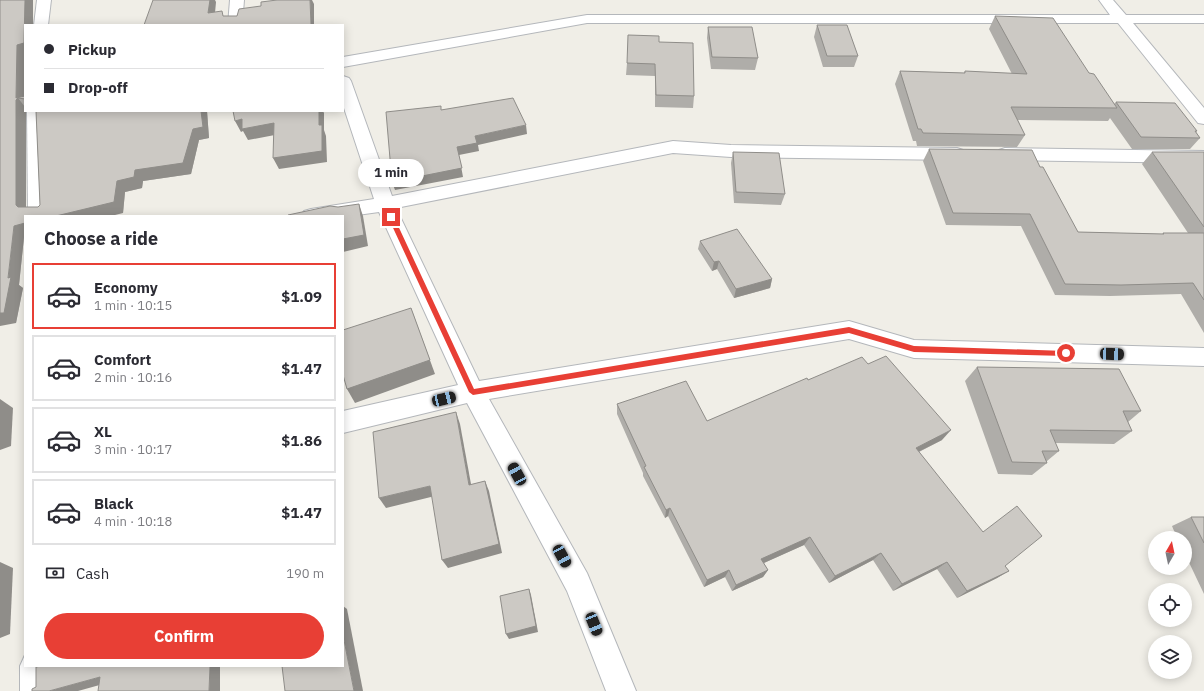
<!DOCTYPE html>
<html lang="en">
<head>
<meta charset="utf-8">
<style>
  :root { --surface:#fff; --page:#f2f2f3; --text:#2b2b33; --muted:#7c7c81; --line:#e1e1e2; --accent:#e83f35 }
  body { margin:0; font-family:"IBM Plex Sans",sans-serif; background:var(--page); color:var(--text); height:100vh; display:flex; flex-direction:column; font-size:15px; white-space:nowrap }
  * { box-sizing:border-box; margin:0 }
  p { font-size:13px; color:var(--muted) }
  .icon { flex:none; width:22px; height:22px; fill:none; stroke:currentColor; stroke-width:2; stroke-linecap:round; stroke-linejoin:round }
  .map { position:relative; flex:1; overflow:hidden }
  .side { position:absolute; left:24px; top:215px; width:320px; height:452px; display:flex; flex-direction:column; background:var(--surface); border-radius:0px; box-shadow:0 2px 10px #0003 }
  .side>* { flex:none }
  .hud { position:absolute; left:24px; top:24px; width:320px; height:88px; border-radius:0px; box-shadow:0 2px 10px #0003; display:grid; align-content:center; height:88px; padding:0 20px; background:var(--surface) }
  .needle { width:26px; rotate:9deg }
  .fabs { position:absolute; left:1148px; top:531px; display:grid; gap:8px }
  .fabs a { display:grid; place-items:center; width:44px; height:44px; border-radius:50%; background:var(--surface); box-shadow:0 2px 10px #0003; font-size:20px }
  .end { position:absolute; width:18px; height:18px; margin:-9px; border:5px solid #e83f35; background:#fff; box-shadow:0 0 0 2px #fff }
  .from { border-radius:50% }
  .bubble { position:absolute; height:28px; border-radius:14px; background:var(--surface); box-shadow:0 2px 10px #0003; font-size:13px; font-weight:700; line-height:28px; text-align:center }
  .car { position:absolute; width:12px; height:24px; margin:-12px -6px; border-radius:5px; box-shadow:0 0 3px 1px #0007; background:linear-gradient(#222 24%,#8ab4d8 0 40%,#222 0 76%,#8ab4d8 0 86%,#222 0) }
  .hud b { display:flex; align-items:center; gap:14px; height:38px; font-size:15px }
  .hud b+b { border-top:1px solid var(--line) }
  .hud i { width:10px; height:10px; background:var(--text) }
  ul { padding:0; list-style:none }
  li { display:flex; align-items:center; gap:12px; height:66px; margin:0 8px 6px; padding:0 12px; border:2px solid var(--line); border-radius:0px }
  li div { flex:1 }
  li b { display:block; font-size:15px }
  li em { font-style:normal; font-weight:700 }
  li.current { border-color:var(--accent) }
  li>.icon { width:36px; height:36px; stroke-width:1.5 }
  h2 { padding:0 20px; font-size:18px; line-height:48px }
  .pay { display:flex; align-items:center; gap:10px; height:44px; padding:0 20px; font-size:15px }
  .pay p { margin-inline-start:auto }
  .action { display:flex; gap:8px; margin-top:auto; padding:8px 20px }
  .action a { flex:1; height:46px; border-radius:24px; background:var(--accent); color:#fff; font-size:16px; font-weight:700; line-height:46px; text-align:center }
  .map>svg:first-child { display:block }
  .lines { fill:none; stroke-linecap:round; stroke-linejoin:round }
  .minor-casing { stroke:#b4b7bb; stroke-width:2 }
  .minor { fill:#fff; fill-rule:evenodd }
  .wall { fill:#afada9 }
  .shaded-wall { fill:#8f8d89 }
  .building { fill:#ccc9c4; stroke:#8f8d89 }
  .route { fill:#e83f35 }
</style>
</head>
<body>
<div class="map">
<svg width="1204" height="691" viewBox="0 0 1204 691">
  <rect width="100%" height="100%" fill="#f0eee7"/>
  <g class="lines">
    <g class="minor-casing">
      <g id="minor">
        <polygon points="37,0 51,0 48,25 34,25"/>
        <polygon points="230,0 244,0 242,25 228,25"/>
        <polygon points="1099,0 1113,0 1126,15 1204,15 1204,23 1133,23 1204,108 1204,124 1198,123 1118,23 587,23 343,67 343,57 587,15 1110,15"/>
        <polygon points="343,76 349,78 351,81 392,196 673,141 731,145 957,148 963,150 966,154 963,158 957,160 731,157 673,153 396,208 479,381 849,321 914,340 1204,348 1204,366 914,358 849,339 489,399 587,573 636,691 606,691 567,591 467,403 343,433 343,411 458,385 379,212 343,217 343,216 301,216 304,211 311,209 374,199 343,105"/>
        <polygon points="27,111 43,111 48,216 28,216"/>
        <polygon points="1005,148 1204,151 1204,163 1005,160 999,158 996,154 999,150"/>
        <polygon points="25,655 25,666 50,666 50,691 20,691 20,666"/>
      </g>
    </g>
    <use href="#minor" class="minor"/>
  </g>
  <g class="wall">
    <polygon points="0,0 25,25 25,111 26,111 26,207 38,207 40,205 36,111 207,111 209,138 199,140 191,174 143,181 142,188 125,192 123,213 25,216 25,237 24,237 19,285 23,288 16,323"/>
    <polygon points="995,16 1089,73 1114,104 1116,102 1197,131 1196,132 1200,138 1190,149 1132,149 1110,118 1108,121 1018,120 1025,135 1017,147 917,146 916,141 913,141 895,84 900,71 964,73 965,71 1012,74 989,29"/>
    <polygon points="817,25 858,56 854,67 823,67 814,37"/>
    <polygon points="708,27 758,58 755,70 711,69 707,38"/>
    <polygon points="659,42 694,96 693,108 655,107 655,76 626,75 627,63"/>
    <polygon points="929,149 1040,167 1078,232 1162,234 1163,233 1188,233 1142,164 1152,152 1204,152 1204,333 1181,294 1110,296 1055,295 1021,226 946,225 923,161"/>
    <polygon points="733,152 785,194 781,205 734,203 731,163"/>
    <polygon points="700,241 772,279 770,288 734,298 717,269 712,271 698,249"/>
    <polygon points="868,364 942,440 919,452 1009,571 997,578 957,598 937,569 893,591 873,560 829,583 804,545 764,563 768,570 763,577 732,591 725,577 704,587 668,516 665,518 643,476 643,473 617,414 617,404 707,421 808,380"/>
    <polygon points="977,367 1141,411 1128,422 1132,431 1114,444 1055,443 1059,451 1047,461 1047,463 1032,475 998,474 965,381"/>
    <polygon points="1191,517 1204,517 1204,594 1185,554 1185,538 1177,538 1172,526"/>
  </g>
  <g class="shaded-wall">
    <polygon points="25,0 33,0 33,25 25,25 25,99 18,98 25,107 25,111 26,111 26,216 16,205 16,98 17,45"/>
    <polygon points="209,0 215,0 216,2 214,24 208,13"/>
    <polygon points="310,0 312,0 314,4 314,25 311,25"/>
    <polygon points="201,111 207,111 209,138 199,140 191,174 143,181 142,188 125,192 123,213 111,216 56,216 135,170 193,129"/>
    <polygon points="319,111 323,111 324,113 324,130 326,136 327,162 279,169 273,158"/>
    <polygon points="242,119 274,123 280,134 248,140 243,131 241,132 235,121"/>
    <polygon points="526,125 527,134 478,145 479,151 459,155 463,177 395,190 392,182 475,136"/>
    <polygon points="359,204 363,216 368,246 343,252 343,239"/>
    <polygon points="25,223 25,237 24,237 19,285 23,288 16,323 0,326 0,313 8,278 14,226"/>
    <polygon points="719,261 717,269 712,271 714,262"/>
    <polygon points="772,279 770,288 734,298 736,289"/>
    <polygon points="411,308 435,374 355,403 347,389"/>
    <polygon points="0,399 13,408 11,446 0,450"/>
    <polygon points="456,412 460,424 473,495 469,485"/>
    <polygon points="951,430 942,440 908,457 916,448"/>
    <polygon points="485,481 489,491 502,553 448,568 442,560"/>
    <polygon points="430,486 435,496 386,508 379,498"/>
    <polygon points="670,508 668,516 665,518 666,510"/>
    <polygon points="810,537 804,545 757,566 761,559"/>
    <polygon points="881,553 873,560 829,583 835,576"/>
    <polygon points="0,562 13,568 10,634 0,638"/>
    <polygon points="947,562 937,569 893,591 902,584"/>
    <polygon points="729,570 725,577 704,587 707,580"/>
    <polygon points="768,570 763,577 732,591 736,585"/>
    <polygon points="1009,571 997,578 957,598 967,591"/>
    <polygon points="529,589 531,595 538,632 509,639 506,634"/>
    <polygon points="343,606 347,609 363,691 354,691 343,635"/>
    <polygon points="210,666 220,666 220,691 209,691"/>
    <polygon points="100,677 114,681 78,691 49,691"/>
  </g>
  <g class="building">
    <polygon points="0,0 25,0 24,43 17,45 16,98 25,96 25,99 18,98 16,100 16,205 18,207 38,207 40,205 36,111 201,111 203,127 193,129 183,163 135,170 134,177 117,181 114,202 56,216 25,216 25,223 14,226 8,278 11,277 4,313 0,313"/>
    <polygon points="153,0 210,0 208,13 222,11 223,16 237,16 239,9 261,6 261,2 277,0 310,0 311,25 144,25"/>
    <polygon points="995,16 1053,18 1089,73 1094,74 1117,108 1011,107 1025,135 923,133 921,129 918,129 900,71 965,73 965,71 1027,74"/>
    <polygon points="817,25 847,25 858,56 827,56"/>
    <polygon points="708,27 752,27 758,58 712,57"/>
    <polygon points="628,35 659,36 659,42 693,43 694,96 656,95 655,64 627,63"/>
    <polygon points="513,98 526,125 475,136 477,143 457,147 462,168 392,182 386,112 441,106 441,110"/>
    <polygon points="1116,102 1175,103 1197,131 1195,131 1200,138 1141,137"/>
    <polygon points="233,111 319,111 319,125 322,125 322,151 273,158 274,123 242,129 242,119 235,121"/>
    <polygon points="929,149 1032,150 1040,167 1043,167 1078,232 1164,234 1163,233 1204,233 1204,300 1193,283 1121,285 1065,284 1030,214 953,213"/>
    <polygon points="733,152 779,153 785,194 736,192"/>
    <polygon points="1152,152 1204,152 1204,227"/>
    <polygon points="359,204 364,235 343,239 343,216 288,216 288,215 330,206 338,207"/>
    <polygon points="737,229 772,279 736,289 719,261 714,262 700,241"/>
    <polygon points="411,308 430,360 347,389 343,375 343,330"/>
    <polygon points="886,356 951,430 916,448 983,532 1017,506 1042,536 1005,566 1009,571 967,591 947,562 902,584 881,553 835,576 810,537 761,559 768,570 736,585 729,570 707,580 670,508 666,510 644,467 646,466 617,404 686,381 707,421 807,378 808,380 862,357 868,364"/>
    <polygon points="977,367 1119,369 1141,411 1123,411 1132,431 1050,430 1059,451 1042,451 1047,463 1012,462"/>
    <polygon points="456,412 469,485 485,481 499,544 442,560 430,486 379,498 373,432"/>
    <polygon points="1191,517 1204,517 1204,543"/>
    <polygon points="529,589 536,626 506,634 500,596"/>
    <polygon points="343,635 354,691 285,691 282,666 343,666"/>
    <polygon points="41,666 210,666 209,691 98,691 100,677 49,691 32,691 32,689 36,687 36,667"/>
  </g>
  <polygon class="route" points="391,215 394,217 474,389 849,327 914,346 1066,351 1070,353 1066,356 914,352 849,333 473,395 469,392 388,217"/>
</svg>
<div class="fabs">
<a><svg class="needle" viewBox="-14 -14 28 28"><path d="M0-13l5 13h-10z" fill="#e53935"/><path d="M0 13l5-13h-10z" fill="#7c7c81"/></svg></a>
<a><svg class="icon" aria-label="locate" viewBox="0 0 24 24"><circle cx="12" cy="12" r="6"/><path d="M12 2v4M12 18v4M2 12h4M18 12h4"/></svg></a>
<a><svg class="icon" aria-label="layers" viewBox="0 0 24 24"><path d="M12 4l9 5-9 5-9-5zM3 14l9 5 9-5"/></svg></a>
</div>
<i class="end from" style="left:1066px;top:353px"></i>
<i class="end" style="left:391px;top:217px"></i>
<div class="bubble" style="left:358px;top:159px;width:66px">1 min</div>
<i class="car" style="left:1112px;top:354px;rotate:92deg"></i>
<i class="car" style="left:444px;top:399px;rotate:77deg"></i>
<i class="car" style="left:517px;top:474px;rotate:331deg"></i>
<i class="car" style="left:562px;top:556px;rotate:151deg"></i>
<i class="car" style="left:594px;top:624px;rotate:158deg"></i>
<div class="hud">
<b><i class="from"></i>Pickup</b>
<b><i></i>Drop-off</b>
</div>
<section class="side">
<h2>Choose a ride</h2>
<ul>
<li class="current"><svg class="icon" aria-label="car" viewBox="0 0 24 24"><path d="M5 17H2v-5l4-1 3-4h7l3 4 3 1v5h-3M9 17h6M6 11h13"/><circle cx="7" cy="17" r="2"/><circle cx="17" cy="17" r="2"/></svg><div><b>Economy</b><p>1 min · 10:15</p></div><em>$1.09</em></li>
<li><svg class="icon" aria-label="car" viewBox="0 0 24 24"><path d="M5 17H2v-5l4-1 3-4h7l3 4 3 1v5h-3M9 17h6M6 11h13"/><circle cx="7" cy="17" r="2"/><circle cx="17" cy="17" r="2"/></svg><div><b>Comfort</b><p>2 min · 10:16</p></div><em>$1.47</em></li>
<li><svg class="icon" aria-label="car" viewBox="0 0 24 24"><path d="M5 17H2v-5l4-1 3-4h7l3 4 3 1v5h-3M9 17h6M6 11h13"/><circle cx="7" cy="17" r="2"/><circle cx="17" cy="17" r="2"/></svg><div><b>XL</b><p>3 min · 10:17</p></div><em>$1.86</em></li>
<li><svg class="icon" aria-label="car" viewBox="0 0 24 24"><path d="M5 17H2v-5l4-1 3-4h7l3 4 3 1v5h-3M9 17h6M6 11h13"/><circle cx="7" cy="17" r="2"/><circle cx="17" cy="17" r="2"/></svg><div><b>Black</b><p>4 min · 10:18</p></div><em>$1.47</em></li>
</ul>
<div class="pay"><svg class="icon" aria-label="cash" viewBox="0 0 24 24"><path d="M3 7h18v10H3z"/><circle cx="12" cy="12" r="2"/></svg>Cash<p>190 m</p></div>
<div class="action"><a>Confirm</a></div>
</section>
</div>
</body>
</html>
